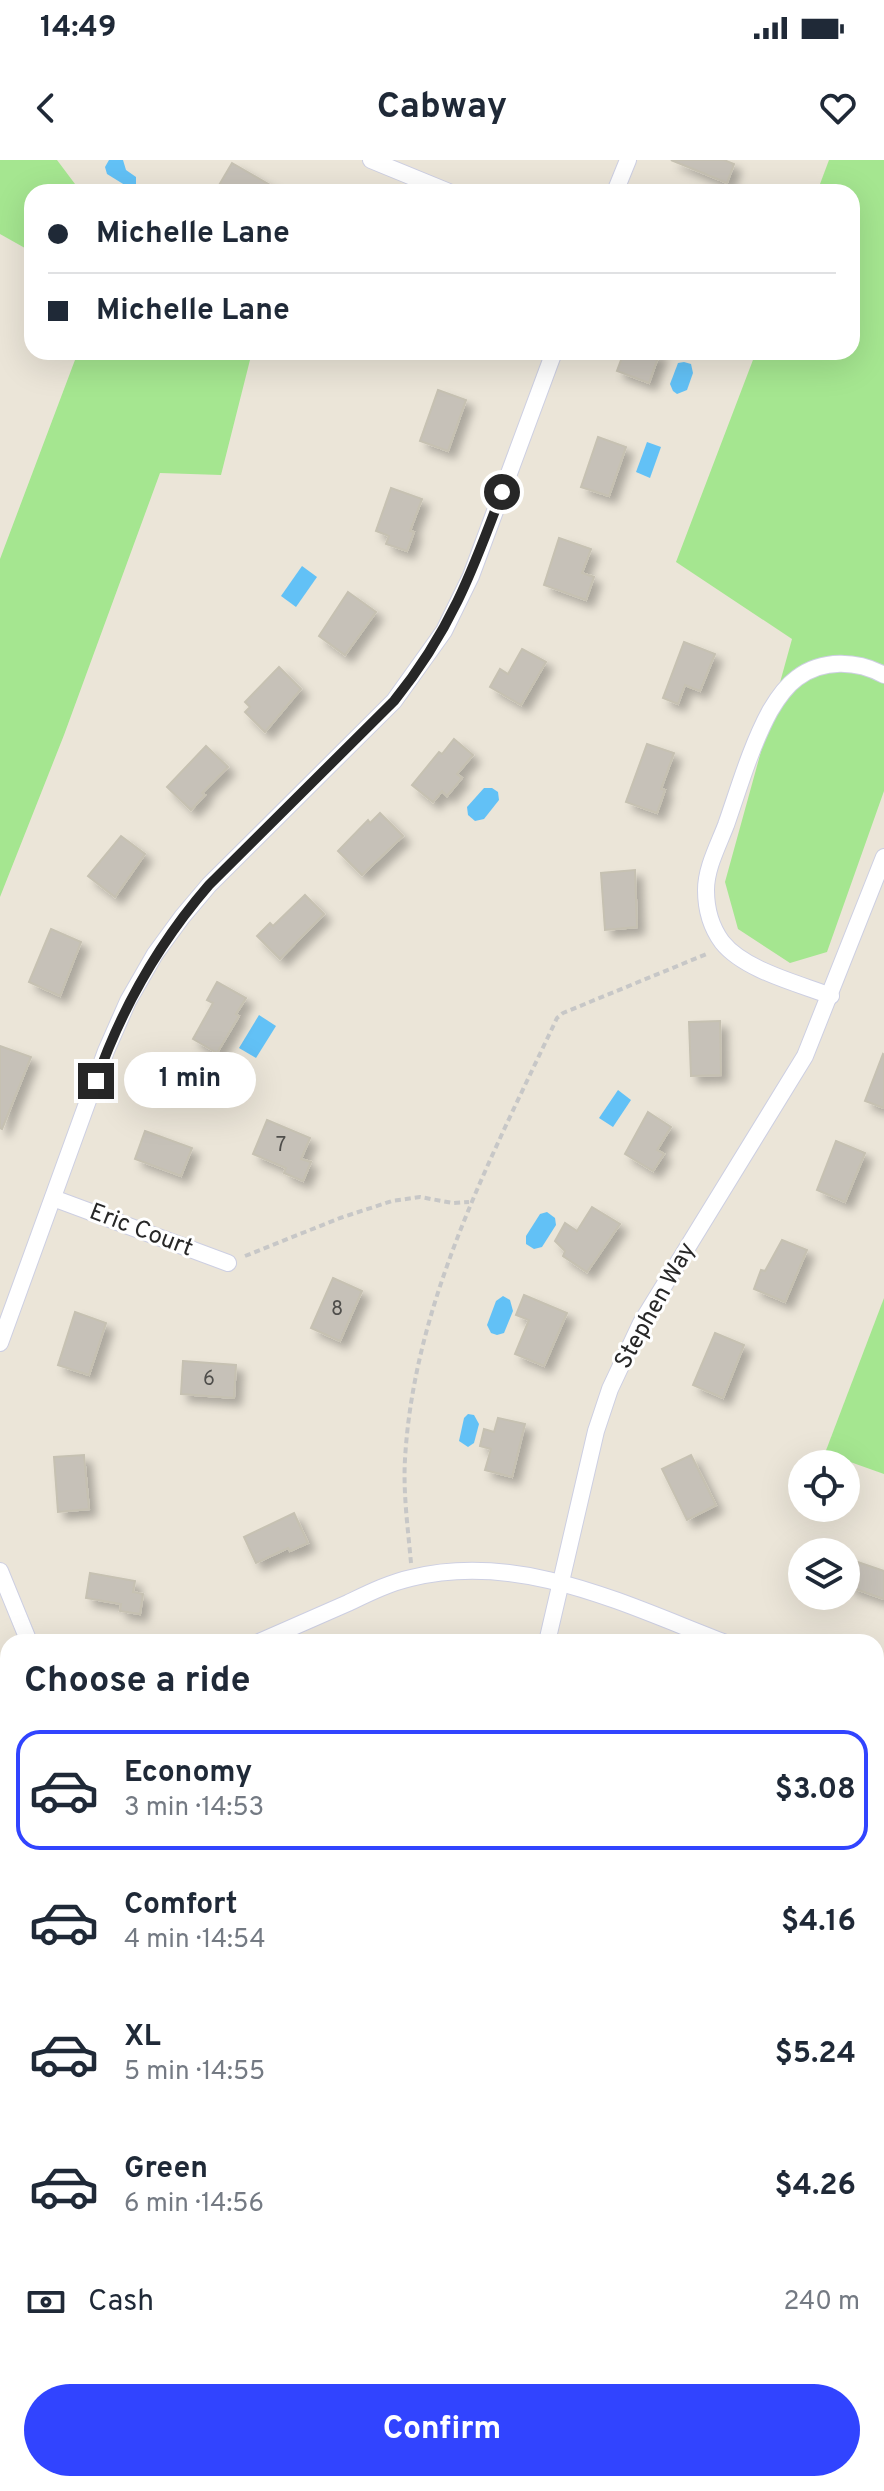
<!DOCTYPE html>
<html lang="en">
<head>
<meta charset="utf-8">
<style>
  :root { --surface:#fff; --page:#f2f2f3; --text:#1f2937; --muted:#747a83; --line:#e0e1e3; --accent:#3144ff }
  body { margin:0; font-family:Overpass,sans-serif; background:var(--page); color:var(--text); height:100vh; display:flex; flex-direction:column; font-size:30px; white-space:nowrap }
  * { box-sizing:border-box; margin:0 }
  p { font-size:26px; color:var(--muted) }
  .icon { flex:none; width:44px; height:44px; fill:none; stroke:currentColor; stroke-width:2; stroke-linecap:round; stroke-linejoin:round }
  .map { position:relative; flex:1; overflow:hidden }
  .sheet { position:absolute; left:0px; top:1474px; width:884px; height:858px; display:flex; flex-direction:column; background:var(--surface); border-radius:24px 24px 0 0; box-shadow:0 8px 32px #0002 }
  .sheet>* { flex:none }
  .banner { position:absolute; left:24px; top:24px; width:836px; height:176px; border-radius:24px; box-shadow:0 8px 32px #0002; display:grid; align-content:center; height:176px; padding:0 24px; background:var(--surface) }
  .controls { position:absolute; left:788px; top:1290px; display:grid; gap:16px }
  .controls a { display:grid; place-items:center; width:72px; height:72px; border-radius:50%; background:var(--surface); box-shadow:0 8px 32px #0002; font-size:40px }
  .end { position:absolute; width:36px; height:36px; margin:-18px; border:10px solid #272727; background:#fff; box-shadow:0 0 0 4px #fff }
  .from { border-radius:50% }
  .bubble { position:absolute; height:56px; border-radius:28px; background:var(--surface); box-shadow:0 8px 32px #0002; font-size:26px; font-weight:700; line-height:56px; text-align:center }
  .banner b { display:flex; align-items:center; gap:28px; height:76px; font-size:30px }
  .banner b+b { border-top:2px solid var(--line) }
  .banner i { width:20px; height:20px; background:var(--text) }
  ul { padding:0; list-style:none }
  li { display:flex; align-items:center; gap:24px; height:120px; margin:0 16px 12px; padding:0 8px; border:4px solid transparent; border-radius:24px }
  li div { flex:1 }
  li b { display:block; font-size:30px }
  li em { font-style:normal; font-weight:700 }
  li.current { border-color:var(--accent) }
  li>.icon { width:72px; height:72px; stroke-width:1.5 }
  h2 { padding:0 24px; font-size:36px; line-height:96px }
  .pay { display:flex; align-items:center; gap:20px; height:88px; padding:0 24px; font-size:30px }
  .pay p { margin-inline-start:auto }
  .primary-button { display:flex; gap:16px; margin-top:auto; padding:16px 24px }
  .primary-button a { flex:1; height:92px; border-radius:48px; background:var(--accent); color:#fff; font-size:32px; font-weight:700; line-height:92px; text-align:center }
  .status { display:flex; justify-content:space-between; align-items:center; height:56px; padding:0 40px; background:var(--surface); direction:ltr }
  .status svg { height:22px; fill:currentColor }
  header { display:flex; justify-content:space-between; align-items:center; height:104px; padding:0 24px; background:var(--surface); font-size:36px; font-weight:700 }
  .map>svg:first-child { display:block }
  .green { fill:#a5e690 }
  .water { fill:#62c1f6 }
  .lines { fill:none; stroke-linecap:round; stroke-linejoin:round }
  .stream { stroke:#62c1f6; stroke-width:6 }
  .building { fill:#c6c1b8; stroke:#c6c1b2; stroke-width:2; filter:url(#shadow) }
  .minor-casing { stroke:#cdcfe2; stroke-width:18 }
  .path { stroke:#c7c7c7; stroke-width:4; stroke-dasharray:6 4; stroke-linecap:butt }
  .minor { stroke:#fff; stroke-width:16 }
  .route { stroke:#272727; stroke-width:10 }
  .labels { text-anchor:middle; dominant-baseline:central; stroke-width:6; stroke-linejoin:round; paint-order:stroke }
  .number-label { font-size:20px; fill:#4f4e4b }
  .street-label { font-size:24px; fill:#272727; stroke:#fff }
</style>
</head>
<body>
<div class="status"><b>14:49</b><svg viewBox="0 0 49 12"><path d="M0 12V9h3v3zM5 12V6h3v6zM10 12V3h3v9zM15 12V0h3v12zM26 1h20v11H26zM47 4h2v5h-2z"/></svg></div>
<header><svg class="icon" aria-label="back" viewBox="0 0 24 24"><path d="M15 5l-7 7 7 7"/></svg>Cabway<svg class="icon" aria-label="heart" viewBox="0 0 24 24"><path d="M12 20l-8-8c-3-5 5-10 8-4 3-6 11-1 8 4z"/></svg></header>
<div class="map">
<svg width="884" height="2331" viewBox="0 0 884 2331">
  <defs>
    <filter id="shadow"><feDropShadow dx="7" dy="7" stdDeviation="4" flood-color="#0004"/></filter>
  </defs>
  <rect width="100%" height="100%" fill="#ebe5d8"/>
  <g class="green">
    <polygon points="0,0 57,0 81,32 32,32 32,92 0,74"/>
    <polygon points="829,0 884,0 884,631 827,792 790,803 738,769 725,722 792,479 676,402 756,192 852,192 852,32 817,32"/>
    <polygon points="78,192 252,192 221,315 160,313 64,575 0,737 0,399"/>
    <polygon points="884,1138 884,1314 825,1293"/>
    <polygon points="884,1776 884,2228 877,2231 884,2234 884,2329 817,2324 876,2324 876,1780"/>
    <polygon points="0,2269 8,2271 8,2324 590,2324 572,2331 0,2331"/>
  </g>
  <g class="water">
    <polygon points="109,0 123,0 126,10 136,17 136,24 128,27 107,14 105,7"/>
    <polygon points="684,202 691,204 693,213 687,230 677,234 673,231 670,224 678,203"/>
    <polygon points="647,282 661,287 650,318 636,312"/>
    <polygon points="302,406 317,417 296,447 281,436"/>
    <polygon points="484,628 492,628 498,632 499,640 484,659 475,661 468,655 467,647"/>
    <polygon points="259,855 276,866 256,898 239,888"/>
    <polygon points="618,930 631,940 613,967 599,958"/>
    <polygon points="547,1052 555,1058 556,1065 542,1087 534,1089 526,1084 526,1076 540,1054"/>
    <polygon points="503,1136 510,1140 513,1151 504,1173 497,1175 491,1173 487,1165 496,1141"/>
    <polygon points="468,1254 474,1255 479,1264 474,1283 468,1287 459,1281 464,1258"/>
  </g>
  <g class="lines">
    <g class="stream">
      <polyline points="876,1848 882,1854 884,1870"/>
      <polyline points="876,2141 884,2134"/>
      <polyline points="392,2324 400,2331 433,2324"/>
      <polyline points="40,2331 42,2324"/>
      <polyline points="187,2331 308,2325"/>
    </g>
  </g>
  <g class="building">
    <polygon points="671,0 724,0 734,4 727,23"/>
    <polygon points="232,3 282,32 215,32"/>
    <polygon points="624,192 660,192 649,223 617,211"/>
    <polygon points="438,230 466,240 448,291 420,281"/>
    <polygon points="598,277 626,287 609,336 581,327"/>
    <polygon points="391,328 422,339 410,371 414,372 407,391 386,384 389,376 376,371"/>
    <polygon points="559,378 591,389 582,413 594,417 586,440 544,425"/>
    <polygon points="348,432 376,452 345,495 319,476"/>
    <polygon points="684,482 715,494 700,531 685,525 678,544 663,538"/>
    <polygon points="522,489 546,502 521,545 490,527 500,509 508,514"/>
    <polygon points="279,507 301,529 265,572 245,552 250,547 245,542"/>
    <polygon points="454,579 473,595 457,614 462,618 447,636 442,631 433,642 412,625 439,592 442,594"/>
    <polygon points="647,584 674,593 661,629 665,630 657,653 626,642"/>
    <polygon points="206,586 228,607 202,633 205,635 191,650 167,627"/>
    <polygon points="380,653 403,676 362,715 338,691 368,660 370,663"/>
    <polygon points="121,676 145,694 115,737 88,716"/>
    <polygon points="635,710 637,767 605,770 601,713"/>
    <polygon points="305,735 324,754 280,799 257,776 270,763 273,766"/>
    <polygon points="51,769 81,782 60,836 29,822"/>
    <polygon points="217,822 246,838 236,854 239,856 217,893 193,879 213,843 207,840"/>
    <polygon points="720,861 721,915 691,916 689,862"/>
    <polygon points="0,886 31,897 2,969 0,968"/>
    <polygon points="883,894 884,895 884,948 865,941"/>
    <polygon points="648,952 671,967 657,990 664,994 653,1011 625,994"/>
    <polygon points="267,960 310,978 301,999 311,1002 303,1021 284,1013 286,1008 253,994"/>
    <polygon points="145,971 192,988 181,1016 135,999"/>
    <polygon points="836,981 865,993 845,1042 817,1030"/>
    <polygon points="592,1047 620,1064 587,1112 563,1096 565,1091 555,1081 565,1063 577,1071"/>
    <polygon points="782,1080 807,1090 785,1142 754,1129 761,1110 765,1111"/>
    <polygon points="333,1118 362,1131 340,1181 311,1168"/>
    <polygon points="524,1135 567,1153 544,1206 515,1194 529,1160 516,1155"/>
    <polygon points="75,1152 106,1163 89,1215 58,1205"/>
    <polygon points="715,1173 744,1185 723,1238 693,1225"/>
    <polygon points="183,1201 236,1205 234,1238 181,1234"/>
    <polygon points="498,1258 525,1264 512,1317 485,1310 491,1289 480,1286 484,1269 494,1272"/>
    <polygon points="84,1295 89,1349 58,1352 54,1297"/>
    <polygon points="691,1295 716,1345 687,1360 662,1309"/>
    <polygon points="294,1353 308,1383 290,1391 288,1388 256,1403 244,1377"/>
    <polygon points="846,1398 884,1411 884,1439 850,1427 852,1423 846,1421"/>
    <polygon points="90,1413 135,1421 133,1432 143,1434 140,1454 120,1451 121,1444 86,1438"/>
  </g>
  <g class="lines">
    <g class="minor-casing">
      <g id="minor">
        <polyline points="371,0 449,32"/>
        <polyline points="615,32 628,0"/>
        <path d="M 831,836 C 797,823 744,810 722,782 C 711,767 706,748 706,730 C 706,708 718,686 726,665 C 739,628 751,586 770,551 C 777,539 786,526 797,518 C 822,499 857,500 884,515"/>
        <polyline points="53,1038 228,1103"/>
        <polyline points="0,1183 106,891 128,841 155,794 182,757 209,725 394,541 444,471 471,416 554,192"/>
        <polyline points="0,1411 29,1482"/>
        <path d="M 259,1482 C 289,1469 318,1456 348,1443 C 369,1433 389,1423 411,1418 C 519,1391 624,1444 723,1482"/>
        <polyline points="547,1482 596,1271 610,1229 641,1163 805,896 884,697"/>
        <polyline points="876,1541 884,1544"/>
        <polyline points="0,1590 8,1589"/>
        <polyline points="0,2016 8,2016"/>
      </g>
    </g>
    <g class="path">
      <polyline points="245,1096 340,1058 392,1041 420,1037 453,1043 469,1042"/>
      <path d="M 411,1403 C 408,1369 403,1333 405,1299 C 414,1142 491,998 557,858 L 563,853 L 709,793"/>
      <polyline points="0,2254 8,2257"/>
      <polyline points="319,2331 319,2324"/>
    </g>
    <use href="#minor" class="minor"/>
  </g>
  <g class="lines">
    <path class="route" d="M 96,921 C 122,847 158,784 209,725 L 394,541 C 449,473 472,413 502,332"/>
  </g>
  <g class="labels">
    <g class="number-label">
      <text x="281" y="986">7</text>
      <text x="337" y="1150">8</text>
      <text x="209" y="1220">6</text>
    </g>
    <g class="street-label">
      <text transform="translate(141 1071) rotate(21)">Eric Court</text>
      <text transform="translate(656 1146) rotate(-61)">Stephen Way</text>
    </g>
  </g>
</svg>
<div class="controls">
<a><svg class="icon" aria-label="locate" viewBox="0 0 24 24"><circle cx="12" cy="12" r="6"/><path d="M12 2v4M12 18v4M2 12h4M18 12h4"/></svg></a>
<a><svg class="icon" aria-label="layers" viewBox="0 0 24 24"><path d="M12 4l9 5-9 5-9-5zM3 14l9 5 9-5"/></svg></a>
</div>
<i class="end from" style="left:502px;top:332px"></i>
<i class="end" style="left:96px;top:921px"></i>
<div class="bubble" style="left:124px;top:892px;width:132px">1 min</div>
<div class="banner">
<b><i class="from"></i>Michelle Lane</b>
<b><i></i>Michelle Lane</b>
</div>
<section class="sheet">
<h2>Choose a ride</h2>
<ul>
<li class="current"><svg class="icon" aria-label="car" viewBox="0 0 24 24"><path d="M5 17H2v-5l4-1 3-4h7l3 4 3 1v5h-3M9 17h6M6 11h13"/><circle cx="7" cy="17" r="2"/><circle cx="17" cy="17" r="2"/></svg><div><b>Economy</b><p>3 min · 14:53</p></div><em>$3.08</em></li>
<li><svg class="icon" aria-label="car" viewBox="0 0 24 24"><path d="M5 17H2v-5l4-1 3-4h7l3 4 3 1v5h-3M9 17h6M6 11h13"/><circle cx="7" cy="17" r="2"/><circle cx="17" cy="17" r="2"/></svg><div><b>Comfort</b><p>4 min · 14:54</p></div><em>$4.16</em></li>
<li><svg class="icon" aria-label="car" viewBox="0 0 24 24"><path d="M5 17H2v-5l4-1 3-4h7l3 4 3 1v5h-3M9 17h6M6 11h13"/><circle cx="7" cy="17" r="2"/><circle cx="17" cy="17" r="2"/></svg><div><b>XL</b><p>5 min · 14:55</p></div><em>$5.24</em></li>
<li><svg class="icon" aria-label="car" viewBox="0 0 24 24"><path d="M5 17H2v-5l4-1 3-4h7l3 4 3 1v5h-3M9 17h6M6 11h13"/><circle cx="7" cy="17" r="2"/><circle cx="17" cy="17" r="2"/></svg><div><b>Green</b><p>6 min · 14:56</p></div><em>$4.26</em></li>
</ul>
<div class="pay"><svg class="icon" aria-label="cash" viewBox="0 0 24 24"><path d="M3 7h18v10H3z"/><circle cx="12" cy="12" r="2"/></svg>Cash<p>240 m</p></div>
<div class="primary-button"><a>Confirm</a></div>
</section>
</div>
</body>
</html>
